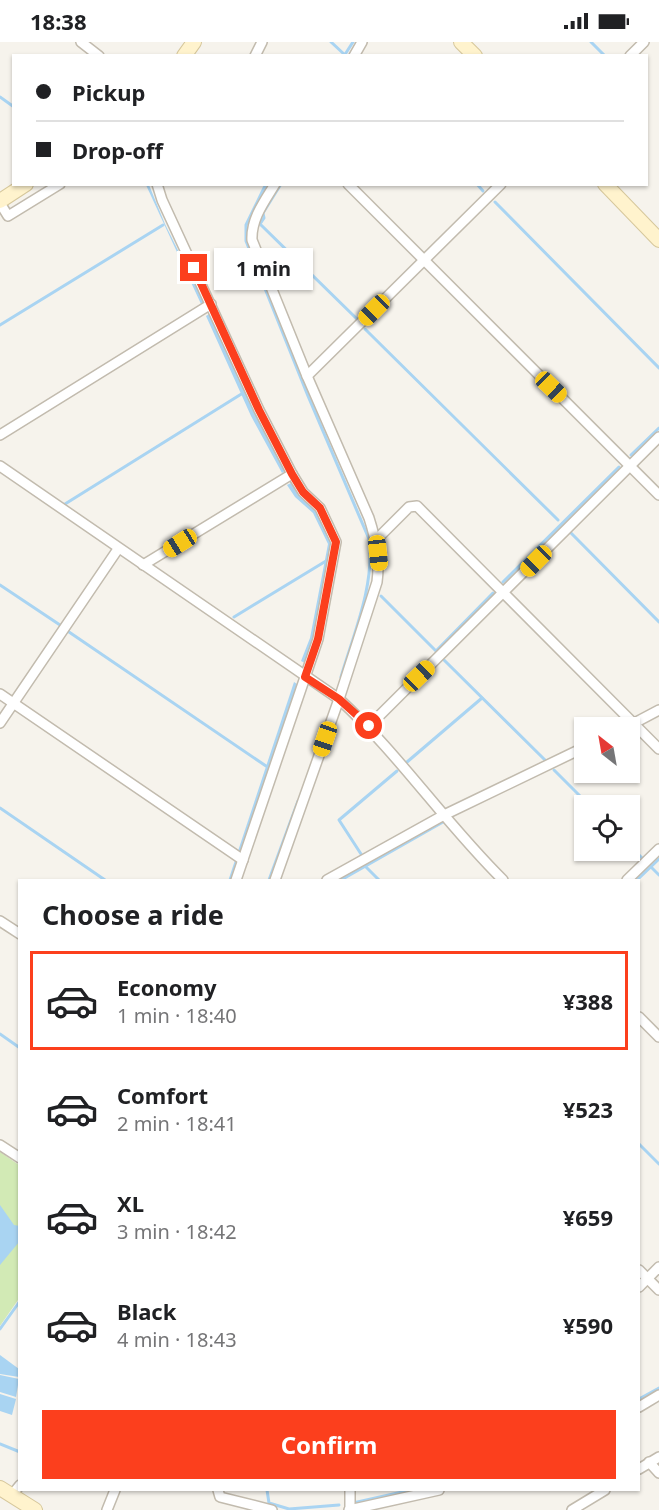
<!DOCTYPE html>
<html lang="en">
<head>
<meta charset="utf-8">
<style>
  :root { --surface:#fff; --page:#f2f2f2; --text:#202124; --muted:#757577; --line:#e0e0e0; --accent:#fc3f1d }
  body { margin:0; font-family:"Noto Sans",sans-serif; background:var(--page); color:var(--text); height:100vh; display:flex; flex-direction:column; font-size:22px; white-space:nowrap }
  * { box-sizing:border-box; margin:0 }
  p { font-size:20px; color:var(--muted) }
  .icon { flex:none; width:33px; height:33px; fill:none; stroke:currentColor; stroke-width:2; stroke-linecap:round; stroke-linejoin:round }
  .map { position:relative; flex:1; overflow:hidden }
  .sheet { position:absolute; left:18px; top:837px; width:622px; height:612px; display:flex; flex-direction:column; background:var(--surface); border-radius:0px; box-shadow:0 2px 4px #0004 }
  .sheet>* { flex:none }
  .top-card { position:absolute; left:12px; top:12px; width:636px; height:132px; border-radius:0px; box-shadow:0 2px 4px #0004; display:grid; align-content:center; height:132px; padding:0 24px; background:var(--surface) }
  .needle { width:39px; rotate:329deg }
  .fabs { position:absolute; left:574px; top:675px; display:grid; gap:12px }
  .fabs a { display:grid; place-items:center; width:66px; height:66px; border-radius:0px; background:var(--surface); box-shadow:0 2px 4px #0004; font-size:30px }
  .end { position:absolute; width:27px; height:27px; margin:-14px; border:8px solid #fc3f1d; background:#fff; box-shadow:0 0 0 3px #fff }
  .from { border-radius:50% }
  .bubble { position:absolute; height:42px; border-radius:0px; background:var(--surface); box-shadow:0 2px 4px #0004; font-size:20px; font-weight:700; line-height:42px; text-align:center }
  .car { position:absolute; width:18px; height:36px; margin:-18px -9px; border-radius:8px; box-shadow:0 0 4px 2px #0007; background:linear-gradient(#f5c518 24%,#345 0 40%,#f5c518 0 76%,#345 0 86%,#f5c518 0) }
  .top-card b { display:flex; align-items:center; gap:21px; height:57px; font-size:22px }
  .top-card b+b { border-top:2px solid var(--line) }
  .top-card i { width:15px; height:15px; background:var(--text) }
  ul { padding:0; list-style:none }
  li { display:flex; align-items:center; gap:18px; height:99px; margin:0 12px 9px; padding:0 12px; border:3px solid transparent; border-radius:0px }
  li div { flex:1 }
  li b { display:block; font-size:22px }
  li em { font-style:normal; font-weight:700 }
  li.current { border-color:var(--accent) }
  li>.icon { width:54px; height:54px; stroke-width:1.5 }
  h2 { padding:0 24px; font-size:27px; line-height:72px }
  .button { display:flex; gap:12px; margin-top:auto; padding:12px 24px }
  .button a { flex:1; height:69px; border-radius:0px; background:var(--accent); color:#fff; font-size:24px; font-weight:700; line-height:69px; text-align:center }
  .status { display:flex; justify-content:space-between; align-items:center; height:42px; padding:0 30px; background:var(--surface); direction:ltr }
  .status svg { height:16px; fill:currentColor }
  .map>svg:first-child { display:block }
  .green { fill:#d2eab5 }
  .water { fill:#a9d4f2 }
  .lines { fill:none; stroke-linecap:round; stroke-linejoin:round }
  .stream { stroke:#a9d4f2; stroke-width:3 }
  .minor-casing { stroke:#c2bbae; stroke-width:12 }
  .secondary-casing { stroke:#d6c79b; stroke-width:16 }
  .minor { stroke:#fff; stroke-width:9 }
  .secondary { stroke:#fff3cd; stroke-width:14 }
  .route { stroke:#fc3f1d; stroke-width:8 }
</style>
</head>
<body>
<div class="status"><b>18:38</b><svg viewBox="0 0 49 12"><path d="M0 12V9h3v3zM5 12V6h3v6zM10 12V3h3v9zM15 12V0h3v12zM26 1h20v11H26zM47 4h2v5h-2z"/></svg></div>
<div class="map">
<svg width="659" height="1468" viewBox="0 0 659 1468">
  <rect width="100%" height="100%" fill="#f6f3ec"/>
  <polygon class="green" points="0,1110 19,1123 20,1255 0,1284"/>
  <g class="water">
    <polygon points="146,143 149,143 165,182 204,261 201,262"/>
    <polygon points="209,272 254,369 285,429 282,431 251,374 206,274"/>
    <polygon points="291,441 298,453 317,470 332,502 313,597 305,621 301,619 310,596 328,502 313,471 295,455 287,443"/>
    <polygon points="294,640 297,642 241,811 238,809"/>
    <polygon points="0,1163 14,1183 20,1184 19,1200 0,1223"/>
    <polygon points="0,1313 19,1327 19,1335 0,1332"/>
    <polygon points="0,1333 19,1337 16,1355 0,1350"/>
    <polygon points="0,1352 16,1357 12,1373 0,1369"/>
  </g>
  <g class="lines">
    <g class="stream">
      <polyline points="331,0 345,13"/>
      <polyline points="591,0 605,14"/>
      <polyline points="344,14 353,0"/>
      <polyline points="0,55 14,65"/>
      <path d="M 266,142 L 246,183 L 246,199 L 308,354 L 369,497 C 375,543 354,591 341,635"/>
      <polyline points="281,142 263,171 264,176 260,182 357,277"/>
      <polyline points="477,142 483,149"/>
      <polyline points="495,160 659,326"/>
      <polyline points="0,283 163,183"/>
      <polyline points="365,287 558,478"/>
      <polyline points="631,413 659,386"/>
      <polyline points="65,462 243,351"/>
      <polyline points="571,491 659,580"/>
      <polyline points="503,540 619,425"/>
      <polyline points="0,543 60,583"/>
      <polyline points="381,554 436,609 493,551"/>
      <polyline points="234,575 326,519"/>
      <polyline points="69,590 266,724"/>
      <polyline points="444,618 545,718"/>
      <polyline points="407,720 482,656"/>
      <polyline points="554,728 590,764"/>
      <polyline points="0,766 105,838"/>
      <polyline points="630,804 642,816"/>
      <polyline points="361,812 339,778 397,729"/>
      <polyline points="365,824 379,838"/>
      <polyline points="651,825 659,833"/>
      <polyline points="230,838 236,820"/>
      <polyline points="269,838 298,759"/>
      <polyline points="341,838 443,780"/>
      <polyline points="637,838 659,817"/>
      <polyline points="0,992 20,1006"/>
      <polyline points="639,1102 659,1122"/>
      <polyline points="0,1287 20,1259"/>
      <polyline points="639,1357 659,1346"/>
      <polyline points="0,1402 20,1410"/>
      <polyline points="267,1448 269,1461 289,1467 339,1463"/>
      <polyline points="353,1461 411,1448"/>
    </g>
    <g class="minor-casing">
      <g id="minor">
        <polyline points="81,0 99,14"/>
        <polyline points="255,14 262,0"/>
        <polyline points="354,14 362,0"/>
        <polyline points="630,14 644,0"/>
        <polyline points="157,142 162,158 259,368 292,432 303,450 320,466 336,500 318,597 236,838"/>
        <path d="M 275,142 C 264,160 251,177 252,198 L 307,334 L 369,476 C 376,498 380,517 377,540 L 339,657 L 275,838"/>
        <polyline points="348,142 659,453"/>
        <polyline points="0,161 8,174 60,142"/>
        <polyline points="307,334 501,142"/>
        <polyline points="0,393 211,262"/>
        <path d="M 0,424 L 339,657 C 399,712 445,781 503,838"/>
        <polyline points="376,498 409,465 417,464 659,707"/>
        <polyline points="143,523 292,432"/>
        <polyline points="0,652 243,818"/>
        <polyline points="0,681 118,507"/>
        <polyline points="369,684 659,395"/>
        <polyline points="625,686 659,668"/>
        <polyline points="327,838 444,773 585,705"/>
        <polyline points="627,838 659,807"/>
        <polyline points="0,879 20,892"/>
        <polyline points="639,975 659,995"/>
        <polyline points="0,1103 20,1116"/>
        <polyline points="639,1228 659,1248"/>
        <polyline points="639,1245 659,1225"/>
        <polyline points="639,1365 659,1353"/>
        <polyline points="649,1420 659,1431"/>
        <polyline points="639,1427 659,1415"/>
        <polyline points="218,1448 220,1455 272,1468"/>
        <polyline points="350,1448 350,1468"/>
        <polyline points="11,1454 20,1443"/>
        <polyline points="107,1468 115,1448"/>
        <polyline points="349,1468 439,1448"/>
        <polyline points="572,1468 605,1448"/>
      </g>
    </g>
    <g class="secondary-casing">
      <g id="secondary">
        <polyline points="461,0 475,14"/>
        <polyline points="184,14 194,0"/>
        <polyline points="605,142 659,198"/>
        <polyline points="0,159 26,142"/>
        <polyline points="0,1446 35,1468"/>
      </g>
    </g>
    <use href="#minor" class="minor"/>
    <use href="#secondary" class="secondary"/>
  </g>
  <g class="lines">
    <polyline class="route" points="194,226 259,368 292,432 303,450 320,466 336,500 318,597 305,635 339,657 369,684"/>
  </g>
</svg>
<div class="fabs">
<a><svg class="needle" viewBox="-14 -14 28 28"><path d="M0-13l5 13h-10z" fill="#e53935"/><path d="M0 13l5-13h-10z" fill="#757577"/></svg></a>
<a><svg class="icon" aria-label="locate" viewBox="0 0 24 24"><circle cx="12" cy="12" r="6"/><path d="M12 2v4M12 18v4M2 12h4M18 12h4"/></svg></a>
</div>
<i class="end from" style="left:369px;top:684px"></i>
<i class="end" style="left:194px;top:226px"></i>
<div class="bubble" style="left:214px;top:206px;width:99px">1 min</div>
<i class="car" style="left:374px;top:268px;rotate:225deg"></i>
<i class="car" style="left:551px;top:345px;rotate:134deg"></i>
<i class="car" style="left:180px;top:501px;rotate:238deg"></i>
<i class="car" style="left:378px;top:511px;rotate:174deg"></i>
<i class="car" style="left:536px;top:519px;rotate:225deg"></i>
<i class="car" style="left:419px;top:634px;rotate:46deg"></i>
<i class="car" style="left:325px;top:697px;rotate:199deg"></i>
<div class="top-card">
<b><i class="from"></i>Pickup</b>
<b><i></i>Drop-off</b>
</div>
<section class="sheet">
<h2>Choose a ride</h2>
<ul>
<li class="current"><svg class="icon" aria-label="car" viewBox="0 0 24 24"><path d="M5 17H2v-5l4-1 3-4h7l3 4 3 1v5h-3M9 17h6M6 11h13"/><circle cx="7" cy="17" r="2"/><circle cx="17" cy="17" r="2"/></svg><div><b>Economy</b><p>1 min · 18:40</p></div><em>¥388</em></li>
<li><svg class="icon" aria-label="car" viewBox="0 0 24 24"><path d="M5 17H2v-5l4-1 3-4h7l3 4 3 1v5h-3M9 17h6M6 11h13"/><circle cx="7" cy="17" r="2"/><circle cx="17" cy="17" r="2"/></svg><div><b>Comfort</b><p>2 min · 18:41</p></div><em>¥523</em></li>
<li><svg class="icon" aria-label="car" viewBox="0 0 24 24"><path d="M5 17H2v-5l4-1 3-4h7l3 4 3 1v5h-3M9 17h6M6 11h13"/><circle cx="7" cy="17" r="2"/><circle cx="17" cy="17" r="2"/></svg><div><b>XL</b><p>3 min · 18:42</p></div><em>¥659</em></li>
<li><svg class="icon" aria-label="car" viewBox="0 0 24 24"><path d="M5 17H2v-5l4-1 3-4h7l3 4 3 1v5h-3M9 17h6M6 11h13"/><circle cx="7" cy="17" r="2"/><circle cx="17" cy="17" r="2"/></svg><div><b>Black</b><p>4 min · 18:43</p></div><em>¥590</em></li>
</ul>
<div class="button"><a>Confirm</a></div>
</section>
</div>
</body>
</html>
